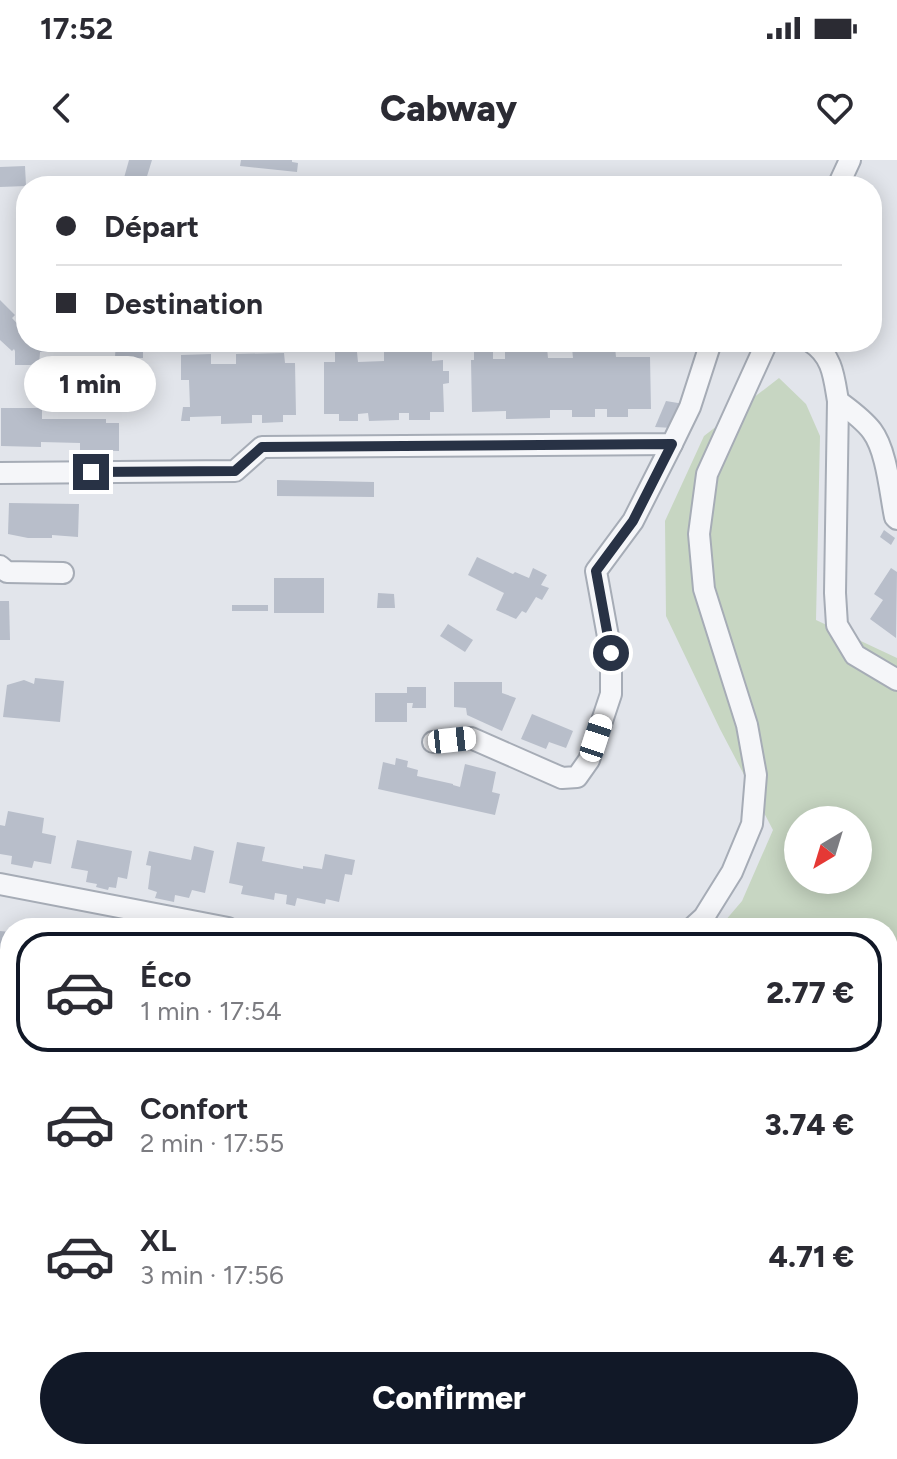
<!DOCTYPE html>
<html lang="fr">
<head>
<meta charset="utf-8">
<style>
  :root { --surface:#fff; --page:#f2f2f3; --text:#2b2b33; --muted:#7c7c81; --line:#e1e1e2; --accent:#111827 }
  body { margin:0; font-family:Figtree,sans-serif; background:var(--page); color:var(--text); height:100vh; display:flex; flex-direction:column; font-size:30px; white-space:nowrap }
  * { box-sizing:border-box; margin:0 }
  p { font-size:26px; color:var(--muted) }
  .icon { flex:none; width:44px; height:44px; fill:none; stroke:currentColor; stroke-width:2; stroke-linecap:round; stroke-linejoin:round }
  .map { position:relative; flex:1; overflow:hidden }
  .side { position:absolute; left:0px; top:758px; width:898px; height:542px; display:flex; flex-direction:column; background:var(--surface); border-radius:32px 32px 0 0; box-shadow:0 4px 20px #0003 }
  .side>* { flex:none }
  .hud { position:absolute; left:16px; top:16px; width:866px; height:176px; border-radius:32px; box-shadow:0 4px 20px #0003; display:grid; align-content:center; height:176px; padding:0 40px; background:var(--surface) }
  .needle { width:52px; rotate:218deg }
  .fabs { position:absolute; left:784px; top:646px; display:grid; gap:16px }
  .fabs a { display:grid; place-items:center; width:88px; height:88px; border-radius:50%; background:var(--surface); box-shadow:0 4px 20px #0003; font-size:40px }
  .end { position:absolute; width:36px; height:36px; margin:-18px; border:10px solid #283245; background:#fff; box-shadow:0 0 0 4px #fff }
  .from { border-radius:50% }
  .bubble { position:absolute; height:56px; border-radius:28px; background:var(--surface); box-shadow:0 4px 20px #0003; font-size:26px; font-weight:800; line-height:56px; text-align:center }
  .car { position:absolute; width:24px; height:48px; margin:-24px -12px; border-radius:10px; box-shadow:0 0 6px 2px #0007; background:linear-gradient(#fff 24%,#345 0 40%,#fff 0 76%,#345 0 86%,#fff 0) }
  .hud b { display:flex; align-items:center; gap:28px; height:76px; font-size:30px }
  .hud b+b { border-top:2px solid var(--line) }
  .hud i { width:20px; height:20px; background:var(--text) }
  ul { padding:14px 0 0; list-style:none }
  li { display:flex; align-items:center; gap:24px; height:120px; margin:0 16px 12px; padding:0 24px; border:4px solid transparent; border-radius:32px }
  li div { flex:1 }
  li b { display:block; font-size:30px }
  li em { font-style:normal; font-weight:800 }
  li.selected { border-color:var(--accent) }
  li>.icon { width:72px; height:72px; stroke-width:1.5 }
  .cta { display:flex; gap:16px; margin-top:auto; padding:16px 40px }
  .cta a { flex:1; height:92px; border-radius:48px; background:var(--accent); color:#fff; font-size:32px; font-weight:800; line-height:92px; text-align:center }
  .status { display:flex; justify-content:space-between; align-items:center; height:56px; padding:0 40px; background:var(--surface); direction:ltr }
  .status svg { height:22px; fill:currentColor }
  header { display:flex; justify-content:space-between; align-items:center; height:104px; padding:0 40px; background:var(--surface); font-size:36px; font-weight:800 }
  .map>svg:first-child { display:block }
  .green { fill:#c7d6c2; fill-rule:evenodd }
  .building { fill:#b8beca }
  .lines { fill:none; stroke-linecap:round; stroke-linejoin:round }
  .street-casing { stroke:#a6acb6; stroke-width:24 }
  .path { stroke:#c0c3ca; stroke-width:4; stroke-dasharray:6 6; stroke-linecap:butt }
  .street { stroke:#f5f6f9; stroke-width:20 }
  .route { stroke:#283245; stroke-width:10 }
</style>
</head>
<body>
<div class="status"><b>17:52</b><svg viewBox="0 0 49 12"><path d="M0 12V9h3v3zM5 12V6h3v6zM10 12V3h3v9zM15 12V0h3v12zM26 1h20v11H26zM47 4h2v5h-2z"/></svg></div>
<header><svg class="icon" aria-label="back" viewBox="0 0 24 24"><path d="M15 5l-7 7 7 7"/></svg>Cabway<svg class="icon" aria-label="heart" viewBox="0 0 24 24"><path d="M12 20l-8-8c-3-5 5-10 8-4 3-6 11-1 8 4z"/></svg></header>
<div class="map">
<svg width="897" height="1299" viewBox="0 0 897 1299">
  <rect width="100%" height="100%" fill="#e2e5eb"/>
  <g class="green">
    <path d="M 779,218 L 806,244 L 820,276 L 816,460 L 897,498 L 897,956 L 888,952 L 888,768 L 719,768 L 742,741 L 773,670 L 720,569 L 666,456 L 665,361 L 704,276 ZM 798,660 L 858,660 L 858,720 L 798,720 Z"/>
    <polygon points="10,916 10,1052 5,1051 0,1054 0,922"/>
    <polygon points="888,1043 897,1053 897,1299 448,1299 439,1290 888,1290"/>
  </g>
  <g class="building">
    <polygon points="129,0 152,0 144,26 122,25"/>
    <polygon points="241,0 292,0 292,2 298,3 297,12 240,6"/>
    <polygon points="25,6 26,26 0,27 0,7"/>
    <polygon points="587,16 588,26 551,26 551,19"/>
    <polygon points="0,140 15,155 12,158 26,173 26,182 50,182 50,192 40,192 39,205 15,205 15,191 14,189 12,191 0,180"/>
    <polygon points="116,182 149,182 149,190 143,190 143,198 128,198 128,220 114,220 106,212 107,198 115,197"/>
    <polygon points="615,187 616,197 650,197 651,249 628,249 628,257 607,257 607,249 595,249 595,257 572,257 572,250 550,250 550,258 506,259 506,251 472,252 471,200 474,200 474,190 493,189 493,199 505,199 505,189 547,188 548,198 573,198 572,188"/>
    <polygon points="432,190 432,201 443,200 443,211 449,211 449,223 443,224 444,252 430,252 430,260 409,260 409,253 399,253 399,260 369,261 368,253 358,254 358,261 339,261 339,254 324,254 324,202 335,202 335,192 357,192 358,202 384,201 384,191"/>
    <polygon points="284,193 285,203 295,203 296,255 283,255 283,262 262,263 262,255 252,255 252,263 221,264 221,256 190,257 190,261 181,261 183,247 190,247 189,220 181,220 181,195 211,194 211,204 236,204 236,194"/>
    <polygon points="666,241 684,244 673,268 655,267"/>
    <polygon points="1,248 42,248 42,259 106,259 106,263 119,263 119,291 80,290 80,283 41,282 41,287 1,286"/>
    <polygon points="277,320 374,322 374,337 277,336"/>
    <polygon points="9,343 79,344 78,377 52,375 52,378 28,378 8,374"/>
    <polygon points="884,370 895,378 891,385 880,377"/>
    <polygon points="477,397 513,414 515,412 529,418 533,408 547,415 541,425 549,428 542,440 536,437 526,453 522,451 516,459 496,450 504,433 468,415"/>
    <polygon points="891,408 897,412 896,478 870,459 883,440 874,434"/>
    <rect x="274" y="418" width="50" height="35"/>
    <polygon points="378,433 394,434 395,448 377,448"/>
    <polygon points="0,441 9,441 10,480 0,480"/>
    <rect x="232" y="445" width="36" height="6"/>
    <polygon points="448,464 473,480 465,492 440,476"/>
    <polygon points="35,518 64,521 60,562 3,557 7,525 24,520 34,524"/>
    <polygon points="454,522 502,522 502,533 516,538 502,571 467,555 466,548 454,547"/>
    <polygon points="407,527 426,527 426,548 412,548 413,543 407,543 407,562 375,562 375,533 407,533"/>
    <polygon points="532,554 573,571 566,588 549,582 546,589 521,579"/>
    <polygon points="396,598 408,601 407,607 418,610 417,616 453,624 453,625 460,627 465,604 496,612 492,632 500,634 495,655 378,629 383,602 395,605"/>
    <polygon points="8,651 44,658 42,673 56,676 51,704 34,701 32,708 21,706 11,704 12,696 0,694 0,665 5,666"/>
    <polygon points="77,680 132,691 127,719 118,717 116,728 109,727 108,730 96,727 97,724 86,722 88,711 71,708"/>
    <polygon points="237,682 265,687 262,701 303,709 303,706 322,709 325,694 355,700 352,715 345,714 339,742 326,739 325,744 297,738 295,746 286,744 287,735 275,733 274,740 241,734 243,726 229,723"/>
    <polygon points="194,686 214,691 205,733 192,730 189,738 175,735 174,742 155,738 157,732 148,729 151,706 146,705 149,691 191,700"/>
    <polygon points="385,759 387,768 358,768 358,767"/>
    <polygon points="0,771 10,772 10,818 4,816 7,801 0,800"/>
    <polygon points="10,1109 10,1161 0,1151 0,1118"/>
    <polygon points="10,1196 10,1232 0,1222 0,1206"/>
    <polygon points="77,1290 120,1290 111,1299 86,1299"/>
    <polygon points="361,1290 393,1290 389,1295 384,1291 376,1299 371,1299"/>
  </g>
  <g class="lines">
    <g class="street-casing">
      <g id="street">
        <polyline points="838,26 850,0"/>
        <path d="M 811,182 C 833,196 834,218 838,241 C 850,250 863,259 872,271 C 887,291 890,333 895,357 L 897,359"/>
        <polyline points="838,241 835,433 837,465 855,495 897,520"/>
        <polyline points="0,313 235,311 262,287 672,284 690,247 711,182"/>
        <polyline points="0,406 7,412 63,413"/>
        <polyline points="433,582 471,578 562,618 577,617 589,600 611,534 611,493 596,411 633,361 672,284"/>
        <polyline points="0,724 228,768"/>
        <polyline points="692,768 704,757 732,712 752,664 756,615 747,565 704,429 699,374 707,314 767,182"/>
        <polyline points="888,982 897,924"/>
        <polyline points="888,1011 891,1023 897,1031"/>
        <polyline points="185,1290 194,1299"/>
        <polyline points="270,1299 278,1290"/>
      </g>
    </g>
    <polyline class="path" points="0,938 10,937"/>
    <use href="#street" class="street"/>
  </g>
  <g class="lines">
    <polyline class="route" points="91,312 235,311 262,287 672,284 633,361 596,411 611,493"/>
  </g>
</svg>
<div class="fabs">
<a><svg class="needle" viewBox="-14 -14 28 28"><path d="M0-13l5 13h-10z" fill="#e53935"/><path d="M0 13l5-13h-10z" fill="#7c7c81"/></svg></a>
</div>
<i class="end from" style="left:611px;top:493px"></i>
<i class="end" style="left:91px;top:312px"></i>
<div class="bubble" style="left:24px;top:196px;width:132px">1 min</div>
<i class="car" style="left:596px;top:578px;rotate:18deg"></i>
<i class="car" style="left:452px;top:580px;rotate:84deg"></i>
<div class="hud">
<b><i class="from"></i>Départ</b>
<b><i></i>Destination</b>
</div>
<section class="side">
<ul>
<li class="selected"><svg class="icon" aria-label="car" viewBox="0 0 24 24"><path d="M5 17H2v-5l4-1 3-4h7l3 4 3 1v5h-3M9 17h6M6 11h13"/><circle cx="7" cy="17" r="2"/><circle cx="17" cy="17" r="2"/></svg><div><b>Éco</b><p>1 min · 17:54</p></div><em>2.77 €</em></li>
<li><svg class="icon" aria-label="car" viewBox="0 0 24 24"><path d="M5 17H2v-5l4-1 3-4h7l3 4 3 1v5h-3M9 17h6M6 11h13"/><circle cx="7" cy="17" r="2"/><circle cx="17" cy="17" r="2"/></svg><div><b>Confort</b><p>2 min · 17:55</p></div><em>3.74 €</em></li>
<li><svg class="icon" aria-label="car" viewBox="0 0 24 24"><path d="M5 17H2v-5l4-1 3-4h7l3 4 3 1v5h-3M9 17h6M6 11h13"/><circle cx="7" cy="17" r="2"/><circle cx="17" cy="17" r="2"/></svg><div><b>XL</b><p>3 min · 17:56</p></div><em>4.71 €</em></li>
</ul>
<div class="cta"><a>Confirmer</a></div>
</section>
</div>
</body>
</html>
